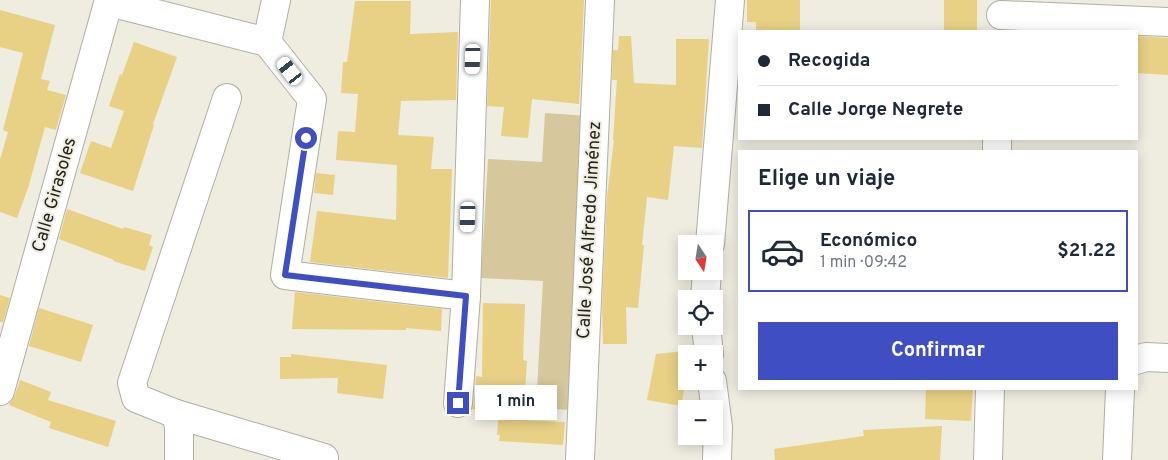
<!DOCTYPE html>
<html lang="es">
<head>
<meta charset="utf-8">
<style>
  :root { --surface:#fff; --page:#f2f2f3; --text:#1f2937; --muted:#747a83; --line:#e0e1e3; --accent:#3f4fc3 }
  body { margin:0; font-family:Overpass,sans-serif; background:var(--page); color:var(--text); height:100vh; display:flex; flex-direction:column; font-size:19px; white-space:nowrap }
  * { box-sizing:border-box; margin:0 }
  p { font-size:16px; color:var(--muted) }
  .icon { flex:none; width:28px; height:28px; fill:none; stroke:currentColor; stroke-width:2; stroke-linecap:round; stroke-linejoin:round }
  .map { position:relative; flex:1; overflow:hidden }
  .drawer { position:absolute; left:738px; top:150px; width:400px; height:240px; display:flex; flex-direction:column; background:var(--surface); border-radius:0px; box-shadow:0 2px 12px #0003 }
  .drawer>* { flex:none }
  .banner { position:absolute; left:738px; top:30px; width:400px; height:110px; border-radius:0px; box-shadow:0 2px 12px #0003; display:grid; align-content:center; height:110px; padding:0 20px; background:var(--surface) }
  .needle { width:32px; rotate:168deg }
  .controls { position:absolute; left:678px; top:235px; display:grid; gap:10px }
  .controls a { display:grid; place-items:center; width:45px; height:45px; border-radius:0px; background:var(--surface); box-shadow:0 2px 12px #0003; font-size:25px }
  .end { position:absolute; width:22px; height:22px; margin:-11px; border:6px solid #3f4fc3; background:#fff; box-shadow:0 0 0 2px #fff }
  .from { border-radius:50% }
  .bubble { position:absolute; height:35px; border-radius:0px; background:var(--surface); box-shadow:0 2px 12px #0003; font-size:16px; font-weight:700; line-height:35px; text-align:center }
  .car { position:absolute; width:15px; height:30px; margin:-15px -8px; border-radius:6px; box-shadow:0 0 4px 1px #0007; background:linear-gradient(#fff 24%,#345 0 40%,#fff 0 76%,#345 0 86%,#fff 0) }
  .banner b { display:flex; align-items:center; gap:18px; height:48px; font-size:19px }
  .banner b+b { border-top:1px solid var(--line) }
  .banner i { width:12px; height:12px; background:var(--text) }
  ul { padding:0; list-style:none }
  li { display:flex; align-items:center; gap:15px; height:82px; margin:0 10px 8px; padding:0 10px; border:2px solid transparent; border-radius:0px }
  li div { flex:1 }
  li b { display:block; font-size:19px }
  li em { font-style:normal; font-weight:700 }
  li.active { border-color:var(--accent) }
  li>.icon { width:45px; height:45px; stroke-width:1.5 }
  h2 { padding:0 20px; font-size:22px; line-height:60px }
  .button { display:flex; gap:10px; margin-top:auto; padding:10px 20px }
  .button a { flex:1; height:58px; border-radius:0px; background:var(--accent); color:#fff; font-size:20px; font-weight:700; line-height:58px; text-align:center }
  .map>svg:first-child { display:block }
  .green { fill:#d6c89c }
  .building { fill:#e8d085 }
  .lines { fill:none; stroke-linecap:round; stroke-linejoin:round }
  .minor-casing { stroke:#b1aea3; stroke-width:30 }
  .minor { stroke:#fff; stroke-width:28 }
  .route { stroke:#3f4fc3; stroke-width:6 }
  .labels { text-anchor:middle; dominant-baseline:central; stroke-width:4; stroke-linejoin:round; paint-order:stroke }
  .street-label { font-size:18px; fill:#24231f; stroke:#efece0 }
</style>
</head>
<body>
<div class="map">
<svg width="1168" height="460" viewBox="0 0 1168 460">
  <rect width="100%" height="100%" fill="#efece0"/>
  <polygon class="green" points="545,113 589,116 572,410 536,408 543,281 481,278 488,159 542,162"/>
  <g class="building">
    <polygon points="491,0 584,0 580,89 579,104 532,99 528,138 501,136 504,107 487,106"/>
    <polygon points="747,0 800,0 800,31 756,31 756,22 747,22"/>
    <rect x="944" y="0" width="33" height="31"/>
    <polygon points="355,1 411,1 410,34 458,32 456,100 401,101 398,135 434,137 431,169 452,169 448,278 310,262 317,211 396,220 397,165 336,160 338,131 355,132 358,94 341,93 343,62 347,62"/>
    <polygon points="0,10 55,25 41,79 50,81 47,90 66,95 56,130 45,127 28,188 17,218 0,212 0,160 8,132 3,130 23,53 0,47"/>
    <polygon points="619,36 631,36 634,83 676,85 676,39 709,39 702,148 674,146 668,200 647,197 642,245 644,245 638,308 626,307 627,344 603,344 602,307 607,197 614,140 613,140 617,80 612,80 613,50 618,50"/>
    <polygon points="1136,36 1168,38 1168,75 1136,73"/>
    <polygon points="134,42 177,57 153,124 154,125 133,191 80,173 91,141 111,148 124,111 109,106 120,74 122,75"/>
    <polygon points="316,173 335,175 333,195 314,193"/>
    <polygon points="67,209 123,229 124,227 152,235 149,245 153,247 145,271 113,261 114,260 59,239"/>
    <polygon points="295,292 442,309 441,331 406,328 406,330 292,329"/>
    <polygon points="0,295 10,298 3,322 0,322"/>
    <polygon points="483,303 525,304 523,360 527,361 523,420 565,422 563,445 499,441 500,435 497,435 499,411 472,409 474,404 476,376 482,377"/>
    <polygon points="39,308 93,325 81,362 29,346"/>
    <polygon points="686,351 686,380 681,406 647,400 656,354"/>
    <polygon points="291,354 387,365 383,399 337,393 338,378 280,379 280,357 291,357"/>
    <polygon points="20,380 51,392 48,400 116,421 108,447 49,428 51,422 9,405 15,395"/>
    <polygon points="926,389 973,389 971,421 925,419"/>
    <polygon points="942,426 940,460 775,460 774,449 864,436 863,430"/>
  </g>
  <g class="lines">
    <g class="minor-casing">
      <g id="minor">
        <polyline points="276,0 267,42 312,99 285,275 466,296"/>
        <polyline points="109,2 267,42"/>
        <polyline points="1001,15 1168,22"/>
        <polyline points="997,151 997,139"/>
        <polyline points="710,244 730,0"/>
        <polyline points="705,299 707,271"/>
        <polyline points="706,326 709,354"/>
        <polyline points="1136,360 1146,357 1168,358"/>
        <polyline points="712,381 718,427 717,460"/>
        <polyline points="0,391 109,0"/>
        <polyline points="458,403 466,296 475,0"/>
        <polyline points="176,414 324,458"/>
        <polyline points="179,460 179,427 176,414 136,398 132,383 227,98"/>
        <polyline points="580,460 600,0"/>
        <polyline points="988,460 990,389"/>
        <polyline points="1117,460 1120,389"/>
      </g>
    </g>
    <use href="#minor" class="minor"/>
  </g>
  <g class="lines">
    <polyline class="route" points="306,138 285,275 466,296 458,403"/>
  </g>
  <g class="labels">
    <g class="street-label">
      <text transform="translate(55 195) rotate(-74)">Calle Girasoles</text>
      <text transform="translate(590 230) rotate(-87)">Calle José Alfredo Jiménez</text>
    </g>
  </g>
</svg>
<div class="controls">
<a><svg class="needle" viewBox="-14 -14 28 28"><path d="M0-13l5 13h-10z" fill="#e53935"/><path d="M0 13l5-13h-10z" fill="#747a83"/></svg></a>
<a><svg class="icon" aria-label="locate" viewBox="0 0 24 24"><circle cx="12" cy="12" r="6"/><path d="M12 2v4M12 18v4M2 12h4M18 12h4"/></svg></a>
<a>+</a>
<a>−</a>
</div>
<i class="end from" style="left:306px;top:138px"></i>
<i class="end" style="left:458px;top:403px"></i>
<div class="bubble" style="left:475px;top:385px;width:82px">1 min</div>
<i class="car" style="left:473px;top:59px;rotate:182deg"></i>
<i class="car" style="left:290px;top:71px;rotate:322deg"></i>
<i class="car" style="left:468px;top:217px;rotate:182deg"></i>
<div class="banner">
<b><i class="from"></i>Recogida</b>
<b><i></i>Calle Jorge Negrete</b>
</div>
<section class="drawer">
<h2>Elige un viaje</h2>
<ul>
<li class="active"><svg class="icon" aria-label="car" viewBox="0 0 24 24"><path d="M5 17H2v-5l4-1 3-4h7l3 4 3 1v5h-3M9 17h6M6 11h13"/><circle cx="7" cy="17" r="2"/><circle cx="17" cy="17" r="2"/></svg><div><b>Económico</b><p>1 min · 09:42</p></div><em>$21.22</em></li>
</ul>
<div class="button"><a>Confirmar</a></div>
</section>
</div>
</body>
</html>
